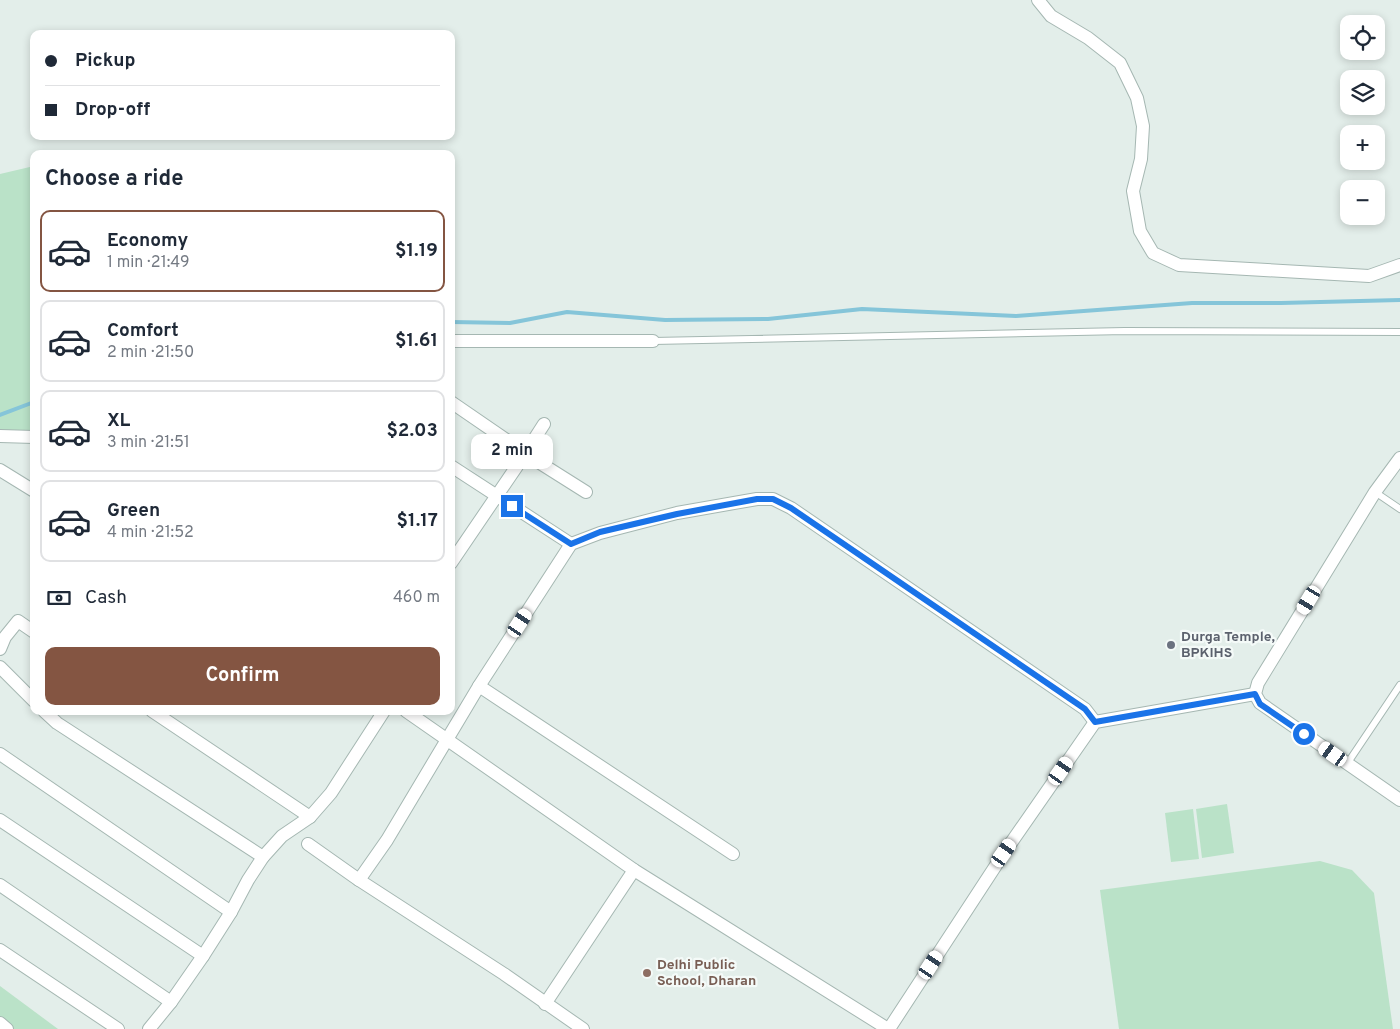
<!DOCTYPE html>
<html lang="en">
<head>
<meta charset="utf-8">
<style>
  :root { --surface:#fff; --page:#f2f2f3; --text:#1f2937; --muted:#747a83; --line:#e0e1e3; --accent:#845542 }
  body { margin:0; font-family:Overpass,sans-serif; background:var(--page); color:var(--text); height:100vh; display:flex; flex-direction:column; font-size:19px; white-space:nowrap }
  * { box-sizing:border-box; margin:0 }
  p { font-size:16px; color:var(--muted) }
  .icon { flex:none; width:28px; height:28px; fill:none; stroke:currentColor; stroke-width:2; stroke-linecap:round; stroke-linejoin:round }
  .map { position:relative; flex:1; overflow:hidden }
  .sheet { position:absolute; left:30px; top:150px; width:425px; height:565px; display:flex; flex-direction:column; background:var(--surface); border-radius:10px; box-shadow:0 2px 8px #0003 }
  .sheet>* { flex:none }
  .guide { position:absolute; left:30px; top:30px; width:425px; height:110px; border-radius:10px; box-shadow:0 2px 8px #0003; display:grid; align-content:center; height:110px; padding:0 15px; background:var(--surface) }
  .fabs { position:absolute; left:1340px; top:15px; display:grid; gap:10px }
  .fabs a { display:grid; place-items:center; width:45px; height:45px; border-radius:10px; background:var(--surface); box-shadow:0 2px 8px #0003; font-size:25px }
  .end { position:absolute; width:22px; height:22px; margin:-11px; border:6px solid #1a73e8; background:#fff; box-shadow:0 0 0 2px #fff }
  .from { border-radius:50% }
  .bubble { position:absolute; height:35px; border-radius:10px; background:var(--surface); box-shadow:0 2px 8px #0003; font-size:16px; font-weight:700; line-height:35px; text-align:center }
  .car { position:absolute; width:15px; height:30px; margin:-15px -8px; border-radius:6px; box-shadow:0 0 4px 1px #0007; background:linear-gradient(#fff 24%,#345 0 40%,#fff 0 76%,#345 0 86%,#fff 0) }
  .guide b { display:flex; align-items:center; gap:18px; height:48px; font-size:19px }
  .guide b+b { border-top:1px solid var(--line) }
  .guide i { width:12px; height:12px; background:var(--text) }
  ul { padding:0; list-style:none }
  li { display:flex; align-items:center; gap:15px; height:82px; margin:0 10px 8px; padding:0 5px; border:2px solid var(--line); border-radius:10px }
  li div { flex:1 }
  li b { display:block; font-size:19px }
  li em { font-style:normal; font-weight:700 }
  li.selected { border-color:var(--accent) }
  li>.icon { width:45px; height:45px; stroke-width:1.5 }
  h2 { padding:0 15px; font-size:22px; line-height:60px }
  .pay { display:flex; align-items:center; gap:12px; height:55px; padding:0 15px; font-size:19px }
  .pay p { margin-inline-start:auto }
  .action { display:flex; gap:10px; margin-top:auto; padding:10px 15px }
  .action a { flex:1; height:58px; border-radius:10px; background:var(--accent); color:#fff; font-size:20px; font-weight:700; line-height:58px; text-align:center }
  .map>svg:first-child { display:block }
  .green { fill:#bae2c8 }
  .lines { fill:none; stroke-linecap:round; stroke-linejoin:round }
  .stream { stroke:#85c5d9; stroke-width:4 }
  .service-casing { stroke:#a5b7b2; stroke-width:8 }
  .minor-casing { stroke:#a5b7b2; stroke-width:14 }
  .service { stroke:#fff; stroke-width:6 }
  .minor { stroke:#fff; stroke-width:12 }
  .route { stroke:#1a73e8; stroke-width:6 }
  .worship-dot { fill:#6b7280; stroke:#f4faf8; stroke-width:2 }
  .education-dot { fill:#8d6e63; stroke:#f4faf8; stroke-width:2 }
  .labels { text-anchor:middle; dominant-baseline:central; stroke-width:4.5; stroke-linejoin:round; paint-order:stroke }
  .worship-label { font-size:14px; font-weight:bold; fill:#5b616d; stroke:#f4faf8; text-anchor:start }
  .education-label { font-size:14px; font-weight:bold; fill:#785e54; stroke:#f4faf8; text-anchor:start }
</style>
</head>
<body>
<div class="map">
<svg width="1400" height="1029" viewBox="0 0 1400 1029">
  <rect width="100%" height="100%" fill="#e3eeea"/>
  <g class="green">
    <polygon points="34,166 34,437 0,436 0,174"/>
    <polygon points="1227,804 1234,853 1202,858 1196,809"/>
    <polygon points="1193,809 1199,859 1171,862 1165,813"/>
    <polygon points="1320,861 1352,870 1374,893 1393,1029 1119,1029 1100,890"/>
    <polygon points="0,986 58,1029 0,1029"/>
  </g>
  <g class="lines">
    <g class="stream">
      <polyline points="451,322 510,323 567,312 665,320 768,319 862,309 1016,316 1192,303 1281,303 1400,300"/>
      <polyline points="0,415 34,402"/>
    </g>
    <g class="service-casing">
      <g id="service">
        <polyline points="653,341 1125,331 1400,332"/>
        <polyline points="1375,492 1400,509"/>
        <polyline points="1347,764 1400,685"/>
      </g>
    </g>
    <g class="minor-casing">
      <g id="minor">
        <polyline points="1038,0 1051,16 1088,38 1120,63 1137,98 1143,126 1141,159 1133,191 1140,231 1153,253 1179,265 1369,276 1400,265"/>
        <polyline points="451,341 653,341"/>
        <polyline points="451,402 540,463 586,492"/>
        <polyline points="0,436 34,437"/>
        <polyline points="1400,458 1375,492 1258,683 1255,694 1260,703 1400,800"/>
        <polyline points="451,466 571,544"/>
        <polyline points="0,470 34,491"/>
        <polyline points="451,563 517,466 544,424"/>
        <polyline points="0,649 5,637 18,621 34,632"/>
        <polyline points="0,667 34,701"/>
        <polyline points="479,686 733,854"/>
        <polyline points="44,711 57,723 263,857"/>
        <polyline points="152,711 310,817"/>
        <polyline points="406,711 634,870 888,1029"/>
        <polyline points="0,754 231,912"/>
        <polyline points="0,820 203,956"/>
        <polyline points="308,844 359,880 504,974 583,1029"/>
        <polyline points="359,880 387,840 479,686 571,544 600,533 677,513 757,499 773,499 791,508 1085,709 1095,722"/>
        <polyline points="0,885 171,1002"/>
        <polyline points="0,950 118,1029"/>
        <polyline points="545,1004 634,870"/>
        <polyline points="0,1023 7,1029"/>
        <polyline points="149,1029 171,1002 203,956 231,912 248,880 263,857 282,836 310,817 331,793 384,711"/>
        <polyline points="889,1029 1004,853 1095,722 1255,694"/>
      </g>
    </g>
    <use href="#service" class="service"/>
    <use href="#minor" class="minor"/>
  </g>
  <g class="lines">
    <polyline class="route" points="512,506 571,544 600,532 677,514 757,499 773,499 791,508 1085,709 1095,722 1255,694 1260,704 1304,734"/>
  </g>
  <circle class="worship-dot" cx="1171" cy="645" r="5"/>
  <circle class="education-dot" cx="647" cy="973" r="5"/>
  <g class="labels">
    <g class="worship-label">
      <text x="1181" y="637">Durga Temple,<tspan x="1181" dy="16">BPKIHS</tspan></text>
    </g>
    <g class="education-label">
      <text x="657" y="965">Delhi Public<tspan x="657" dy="16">School, Dharan</tspan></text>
    </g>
  </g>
</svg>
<div class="fabs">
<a><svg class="icon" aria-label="locate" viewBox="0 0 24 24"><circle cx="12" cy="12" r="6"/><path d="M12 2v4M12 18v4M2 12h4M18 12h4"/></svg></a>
<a><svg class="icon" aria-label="layers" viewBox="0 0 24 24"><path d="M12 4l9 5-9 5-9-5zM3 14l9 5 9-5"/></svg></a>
<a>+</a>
<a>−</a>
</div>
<i class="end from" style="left:1304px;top:734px"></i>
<i class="end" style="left:512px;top:506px"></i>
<div class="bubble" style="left:471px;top:434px;width:82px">2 min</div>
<i class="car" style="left:1309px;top:600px;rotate:211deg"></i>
<i class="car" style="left:520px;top:623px;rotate:33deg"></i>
<i class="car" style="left:1333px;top:754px;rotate:305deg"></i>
<i class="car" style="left:1061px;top:771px;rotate:35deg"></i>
<i class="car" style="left:1004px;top:853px;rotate:35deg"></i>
<i class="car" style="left:931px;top:965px;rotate:33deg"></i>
<div class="guide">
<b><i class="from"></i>Pickup</b>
<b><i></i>Drop-off</b>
</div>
<section class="sheet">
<h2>Choose a ride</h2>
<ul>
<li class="selected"><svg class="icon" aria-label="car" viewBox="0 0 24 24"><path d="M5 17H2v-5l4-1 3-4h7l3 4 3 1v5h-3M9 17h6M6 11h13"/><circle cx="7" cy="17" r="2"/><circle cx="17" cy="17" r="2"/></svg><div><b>Economy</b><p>1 min · 21:49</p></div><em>$1.19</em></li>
<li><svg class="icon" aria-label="car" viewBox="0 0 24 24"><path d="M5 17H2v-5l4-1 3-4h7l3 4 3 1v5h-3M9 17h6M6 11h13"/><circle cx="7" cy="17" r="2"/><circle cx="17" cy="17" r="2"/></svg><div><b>Comfort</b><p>2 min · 21:50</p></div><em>$1.61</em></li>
<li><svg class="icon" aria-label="car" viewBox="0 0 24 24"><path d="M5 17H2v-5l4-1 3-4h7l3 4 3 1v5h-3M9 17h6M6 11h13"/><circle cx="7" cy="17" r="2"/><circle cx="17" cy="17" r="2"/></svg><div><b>XL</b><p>3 min · 21:51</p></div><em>$2.03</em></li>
<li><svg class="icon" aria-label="car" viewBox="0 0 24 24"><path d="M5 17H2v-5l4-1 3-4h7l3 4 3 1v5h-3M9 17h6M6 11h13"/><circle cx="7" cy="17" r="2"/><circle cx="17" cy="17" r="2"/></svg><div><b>Green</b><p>4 min · 21:52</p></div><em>$1.17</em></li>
</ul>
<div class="pay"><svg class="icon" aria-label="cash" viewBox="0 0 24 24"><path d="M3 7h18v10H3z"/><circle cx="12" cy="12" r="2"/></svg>Cash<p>460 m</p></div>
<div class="action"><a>Confirm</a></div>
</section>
</div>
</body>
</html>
